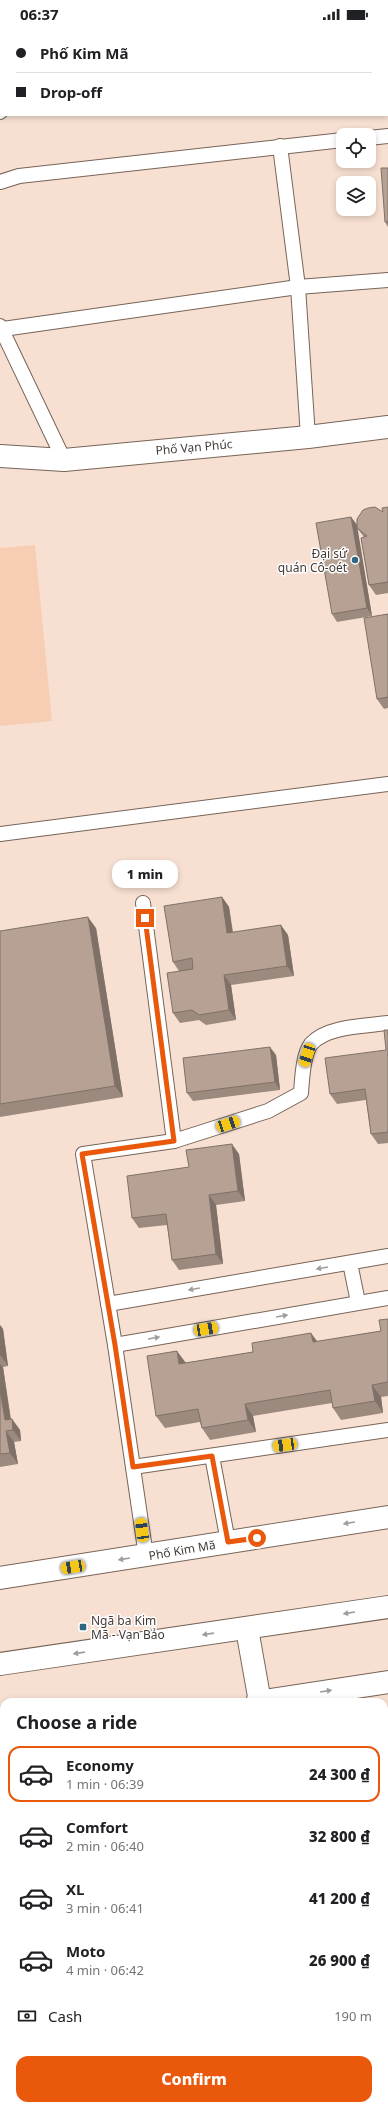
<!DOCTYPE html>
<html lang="en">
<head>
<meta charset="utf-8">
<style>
  :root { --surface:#fff; --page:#f2f2f2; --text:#202124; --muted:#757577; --line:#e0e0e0; --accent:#ea580c }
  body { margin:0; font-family:"Noto Sans",sans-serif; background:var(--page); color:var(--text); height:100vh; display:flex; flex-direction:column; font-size:15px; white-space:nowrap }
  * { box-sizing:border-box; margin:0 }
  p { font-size:13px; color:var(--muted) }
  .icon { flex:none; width:22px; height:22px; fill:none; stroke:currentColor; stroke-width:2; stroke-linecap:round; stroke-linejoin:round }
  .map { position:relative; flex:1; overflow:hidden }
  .panel { position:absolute; left:0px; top:1670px; width:388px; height:412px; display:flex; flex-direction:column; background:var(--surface); border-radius:12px 12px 0 0; box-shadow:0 2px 6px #0003 }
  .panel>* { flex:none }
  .banner { position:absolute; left:0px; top:0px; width:388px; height:88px; box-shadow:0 2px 6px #0003; display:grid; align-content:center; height:88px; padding:0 16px; background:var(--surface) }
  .fabs { position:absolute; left:336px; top:100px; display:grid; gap:8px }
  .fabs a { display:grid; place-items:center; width:40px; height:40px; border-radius:8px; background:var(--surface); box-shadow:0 2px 6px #0003; font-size:20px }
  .end { position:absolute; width:18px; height:18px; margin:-9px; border:5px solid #ea580c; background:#fff; box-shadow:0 0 0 2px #fff }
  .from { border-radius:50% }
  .bubble { position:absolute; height:28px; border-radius:12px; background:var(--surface); box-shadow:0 2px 6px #0003; font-size:13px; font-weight:800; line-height:28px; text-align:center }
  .car { position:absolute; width:12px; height:24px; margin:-12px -6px; border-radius:5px; box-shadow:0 0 3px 1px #0007; background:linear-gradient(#f5c518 24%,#345 0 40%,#f5c518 0 76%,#345 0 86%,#f5c518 0) }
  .banner b { display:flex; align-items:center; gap:14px; height:38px; font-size:15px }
  .banner b+b { border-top:1px solid var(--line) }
  .banner i { width:10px; height:10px; background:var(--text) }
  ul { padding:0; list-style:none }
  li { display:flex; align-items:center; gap:12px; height:56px; margin:0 8px 6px; padding:0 8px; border:2px solid transparent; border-radius:12px }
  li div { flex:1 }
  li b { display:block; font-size:15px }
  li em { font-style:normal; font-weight:800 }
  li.on { border-color:var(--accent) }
  li>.icon { width:36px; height:36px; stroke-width:1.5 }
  h2 { padding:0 16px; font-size:18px; line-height:48px }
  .pay { display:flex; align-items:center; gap:10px; height:44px; padding:0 16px; font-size:15px }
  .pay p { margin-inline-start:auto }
  .button { display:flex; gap:8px; margin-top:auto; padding:8px 16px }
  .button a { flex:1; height:46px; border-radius:12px; background:var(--accent); color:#fff; font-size:16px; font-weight:800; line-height:46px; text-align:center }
  .status { display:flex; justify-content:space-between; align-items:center; height:28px; padding:0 20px; background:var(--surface); direction:ltr }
  .status svg { height:11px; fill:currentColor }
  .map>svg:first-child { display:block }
  .green { fill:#f7ceb4 }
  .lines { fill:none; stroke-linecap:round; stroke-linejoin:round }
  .lane-casing { stroke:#776457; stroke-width:16 }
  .secondary-casing { stroke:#776457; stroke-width:24 }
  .primary-casing { stroke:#776457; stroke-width:24 }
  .lane { stroke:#fff; stroke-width:14 }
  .secondary { stroke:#fff; stroke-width:22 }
  .primary { stroke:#fff; stroke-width:22 }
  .wall { fill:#9d8a7f }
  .shaded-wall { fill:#7f7168 }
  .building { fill:#b6a194; stroke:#7f7168 }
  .oneway { fill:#a29d9a }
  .route { stroke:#ea580c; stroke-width:5 }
  .poi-dot { fill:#316682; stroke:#fff; stroke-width:1.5 }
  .labels { text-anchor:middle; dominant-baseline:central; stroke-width:3; stroke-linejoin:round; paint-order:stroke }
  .street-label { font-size:12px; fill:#443b36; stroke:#fff }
  .poi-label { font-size:12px; fill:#443b36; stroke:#fff; text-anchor:end }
</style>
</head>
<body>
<div class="status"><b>06:37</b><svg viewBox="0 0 49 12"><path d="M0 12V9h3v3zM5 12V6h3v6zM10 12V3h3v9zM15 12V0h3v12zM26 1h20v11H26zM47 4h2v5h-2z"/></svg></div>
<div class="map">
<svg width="388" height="2082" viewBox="0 0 388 2082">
  <rect width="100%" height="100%" fill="#f7e0d2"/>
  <polygon class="green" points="35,517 52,693 0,698 0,520"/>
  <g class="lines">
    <g class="lane-casing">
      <g id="lane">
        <polyline points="137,1 138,0"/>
        <polyline points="0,84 1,83"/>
        <polyline points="369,110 388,108"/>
        <polyline points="280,118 298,259 308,409"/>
        <polyline points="0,154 19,148 343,112"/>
        <polyline points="0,298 64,432"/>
        <polyline points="3,301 298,259 388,252"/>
        <polyline points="0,806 388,756"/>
        <polyline points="143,875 174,1113"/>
        <polyline points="350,1235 358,1274"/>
        <polyline points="108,1276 388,1228"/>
        <polyline points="115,1317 388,1270"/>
        <polyline points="212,1428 228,1514"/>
        <polyline points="133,1439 388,1402"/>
        <path d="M 146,1528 L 115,1317 L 83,1126 L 174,1113 L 268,1083 L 301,1065 C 302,1052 303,1026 311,1016 C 327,998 365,998 388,995"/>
        <polyline points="0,2026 4,2025"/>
      </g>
    </g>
    <g class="secondary-casing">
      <g id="secondary">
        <polyline points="0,428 64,432 308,409 388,399"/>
        <polyline points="247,1601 260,1674"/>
      </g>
    </g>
    <g class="primary-casing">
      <g id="primary">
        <polyline points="0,1550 388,1489"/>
        <polyline points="0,1636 388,1579"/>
        <polyline points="257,1674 388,1654"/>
        <polyline points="0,1709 4,1709"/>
      </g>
    </g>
    <use href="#lane" class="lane"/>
    <use href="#secondary" class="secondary"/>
    <use href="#primary" class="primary"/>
  </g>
  <g class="wall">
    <polygon points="148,0 315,0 316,1 148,1"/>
    <polygon points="388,140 388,199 385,194"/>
    <polygon points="388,479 388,565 376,567 369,557 364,509 357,500 372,588 337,594 332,586 351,489 357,497 357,499 383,484"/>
    <polygon points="388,586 388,680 384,681 377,671"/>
    <polygon points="222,869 229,879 233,904 288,907 294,948 231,957 236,992 206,997 199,992 180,995 173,985 179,943 173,934"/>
    <polygon points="96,900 123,1069 0,1089 0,903"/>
    <polygon points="388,1002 388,1115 378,1116 371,1106 366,1072 337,1076 330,1066 386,1022"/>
    <polygon points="276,1027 280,1062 193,1073 187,1065"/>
    <polygon points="239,1126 245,1173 216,1177 223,1236 179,1242 172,1232 167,1197 139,1200 132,1190 189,1139"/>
    <polygon points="388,1291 388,1368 381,1369 383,1385 341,1392 333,1380 332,1375 253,1388 256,1404 210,1412 202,1400 200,1394 165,1400 156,1388 185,1335 381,1303"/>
    <polygon points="0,1297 3,1301 8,1338 3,1339 11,1391 12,1391 20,1402 21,1413 14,1414 18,1436 0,1439"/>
    <polygon points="388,1741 388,1816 384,1817 384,1742"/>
    <polygon points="4,1910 4,1970 0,1970 0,1911"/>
  </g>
  <g class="shaded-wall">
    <polygon points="310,0 315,0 316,1 310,1"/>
    <polygon points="351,489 357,497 372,588 367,580"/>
    <polygon points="222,869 229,879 234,915 227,905"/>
    <polygon points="88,889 96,900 123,1069 115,1058"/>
    <polygon points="281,897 288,907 294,948 287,938"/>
    <polygon points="224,947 231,957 236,992 229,982"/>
    <polygon points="270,1019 276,1027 280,1062 275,1054"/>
    <polygon points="232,1116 239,1126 245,1173 238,1163"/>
    <polygon points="209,1167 216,1177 223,1236 216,1226"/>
    <polygon points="0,1297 3,1301 8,1338 0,1327"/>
    <polygon points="311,1305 320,1317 313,1314"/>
    <polygon points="177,1323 186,1335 179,1336"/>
    <polygon points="0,1336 3,1339 12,1402 5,1392 0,1361"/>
    <polygon points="372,1357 381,1369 383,1385 375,1373"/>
    <polygon points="245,1376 253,1388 256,1404 248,1392"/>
    <polygon points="12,1391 20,1402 21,1413 13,1402"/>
    <polygon points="6,1403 14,1414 18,1436 10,1425"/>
    <polygon points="316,2078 322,2078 323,2082 316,2082"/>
  </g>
  <g class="building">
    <polygon points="148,0 298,0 292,1 148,1"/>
    <polygon points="381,140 388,140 388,194 385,194"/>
    <polygon points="375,479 383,484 382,480 388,479 388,555 388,554 369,557 361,510 367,508 357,500 357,491 363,482 368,480"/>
    <polygon points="351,489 367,580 332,586 316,495"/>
    <polygon points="388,586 388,669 377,671 364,590"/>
    <polygon points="222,869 227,905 281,897 287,938 224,947 229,982 199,987 192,982 173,985 167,945 193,941 192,930 173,934 164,878"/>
    <polygon points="88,889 115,1058 0,1076 0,903"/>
    <polygon points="384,1002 388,1002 388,1104 371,1106 365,1061 330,1066 325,1030 386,1022"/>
    <polygon points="270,1019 275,1054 187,1065 183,1030"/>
    <polygon points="232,1116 238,1163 209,1167 216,1226 172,1232 166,1186 132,1190 127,1148 189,1139 186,1122"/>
    <polygon points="388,1291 388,1354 372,1357 375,1373 333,1380 330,1362 245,1376 248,1392 202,1400 198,1381 156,1388 147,1328 177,1323 179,1336 253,1324 252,1315 311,1305 313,1314 381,1303 379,1292"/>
    <polygon points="0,1361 5,1392 12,1391 13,1402 6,1403 10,1425 0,1426"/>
    <polygon points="388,1741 388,1803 384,1804 384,1742"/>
    <polygon points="4,1910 4,1957 0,1957 0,1911"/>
    <polygon points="103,2078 316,2078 316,2082 77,2082"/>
  </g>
  <defs><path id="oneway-solid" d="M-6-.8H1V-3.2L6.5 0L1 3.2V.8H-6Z"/></defs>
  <g class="oneway">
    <use href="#oneway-solid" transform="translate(322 1240) rotate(170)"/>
    <use href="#oneway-solid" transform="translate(194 1261) rotate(170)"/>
    <use href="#oneway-solid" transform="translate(282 1288) rotate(-10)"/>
    <use href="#oneway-solid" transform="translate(154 1310) rotate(-10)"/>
    <use href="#oneway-solid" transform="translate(349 1495) rotate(171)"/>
    <use href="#oneway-solid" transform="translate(124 1531) rotate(171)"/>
    <use href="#oneway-solid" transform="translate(349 1585) rotate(171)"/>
    <use href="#oneway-solid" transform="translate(208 1606) rotate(172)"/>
    <use href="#oneway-solid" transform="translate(79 1625) rotate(172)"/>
    <use href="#oneway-solid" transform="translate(326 1663) rotate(-9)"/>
  </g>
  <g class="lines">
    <polyline class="route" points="145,890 174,1113 82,1126 115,1317 133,1439 212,1428 228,1514 257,1510"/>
  </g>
  <g class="poi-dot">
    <circle cx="355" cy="532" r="4"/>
    <rect x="79" y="1595" width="8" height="8" rx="2"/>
  </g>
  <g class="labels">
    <g class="street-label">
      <text transform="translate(194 419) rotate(-5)">Phố Vạn Phúc</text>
      <text transform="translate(182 1522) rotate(-10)">Phố Kim Mã</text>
    </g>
    <g class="poi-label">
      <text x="347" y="525">Đại sứ<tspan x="347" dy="14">quán Cô-oét</tspan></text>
      <text x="91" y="1592" text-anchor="start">Ngã ba Kim<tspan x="91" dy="14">Mã - Vạn Bảo</tspan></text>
    </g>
  </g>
</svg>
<div class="fabs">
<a><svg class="icon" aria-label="locate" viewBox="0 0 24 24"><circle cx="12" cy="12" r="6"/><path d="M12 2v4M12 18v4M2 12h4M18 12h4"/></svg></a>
<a><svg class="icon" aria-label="layers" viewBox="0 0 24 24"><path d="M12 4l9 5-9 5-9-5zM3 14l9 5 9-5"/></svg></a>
</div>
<i class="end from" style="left:257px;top:1510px"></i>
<i class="end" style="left:145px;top:890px"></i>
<div class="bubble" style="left:112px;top:832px;width:66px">1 min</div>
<i class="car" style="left:307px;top:1027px;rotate:198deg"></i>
<i class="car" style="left:228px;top:1096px;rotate:72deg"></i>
<i class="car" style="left:206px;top:1301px;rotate:80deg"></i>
<i class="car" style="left:285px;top:1417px;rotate:262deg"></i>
<i class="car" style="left:142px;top:1502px;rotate:352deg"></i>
<i class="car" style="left:73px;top:1539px;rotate:261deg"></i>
<div class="banner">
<b><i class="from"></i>Phố Kim Mã</b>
<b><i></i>Drop-off</b>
</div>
<section class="panel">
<h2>Choose a ride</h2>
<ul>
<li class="on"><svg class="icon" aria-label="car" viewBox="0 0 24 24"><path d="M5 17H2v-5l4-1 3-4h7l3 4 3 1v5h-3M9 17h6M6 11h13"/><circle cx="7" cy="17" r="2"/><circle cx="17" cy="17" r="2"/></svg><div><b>Economy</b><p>1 min · 06:39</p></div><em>24 300 ₫</em></li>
<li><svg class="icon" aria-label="car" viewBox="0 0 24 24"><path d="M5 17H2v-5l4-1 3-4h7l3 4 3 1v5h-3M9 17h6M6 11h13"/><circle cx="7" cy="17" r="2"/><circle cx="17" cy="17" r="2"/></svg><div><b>Comfort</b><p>2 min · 06:40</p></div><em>32 800 ₫</em></li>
<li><svg class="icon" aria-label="car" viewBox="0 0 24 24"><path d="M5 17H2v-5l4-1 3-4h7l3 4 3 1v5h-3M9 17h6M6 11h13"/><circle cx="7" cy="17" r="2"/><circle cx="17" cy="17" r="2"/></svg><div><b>XL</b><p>3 min · 06:41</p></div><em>41 200 ₫</em></li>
<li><svg class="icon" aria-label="car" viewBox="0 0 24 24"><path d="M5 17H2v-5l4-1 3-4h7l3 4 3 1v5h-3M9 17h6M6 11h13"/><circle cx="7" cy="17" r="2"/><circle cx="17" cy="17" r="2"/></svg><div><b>Moto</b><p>4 min · 06:42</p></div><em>26 900 ₫</em></li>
</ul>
<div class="pay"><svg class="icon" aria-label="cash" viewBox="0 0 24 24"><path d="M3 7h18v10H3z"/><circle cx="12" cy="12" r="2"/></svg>Cash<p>190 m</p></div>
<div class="button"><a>Confirm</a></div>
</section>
</div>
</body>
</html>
